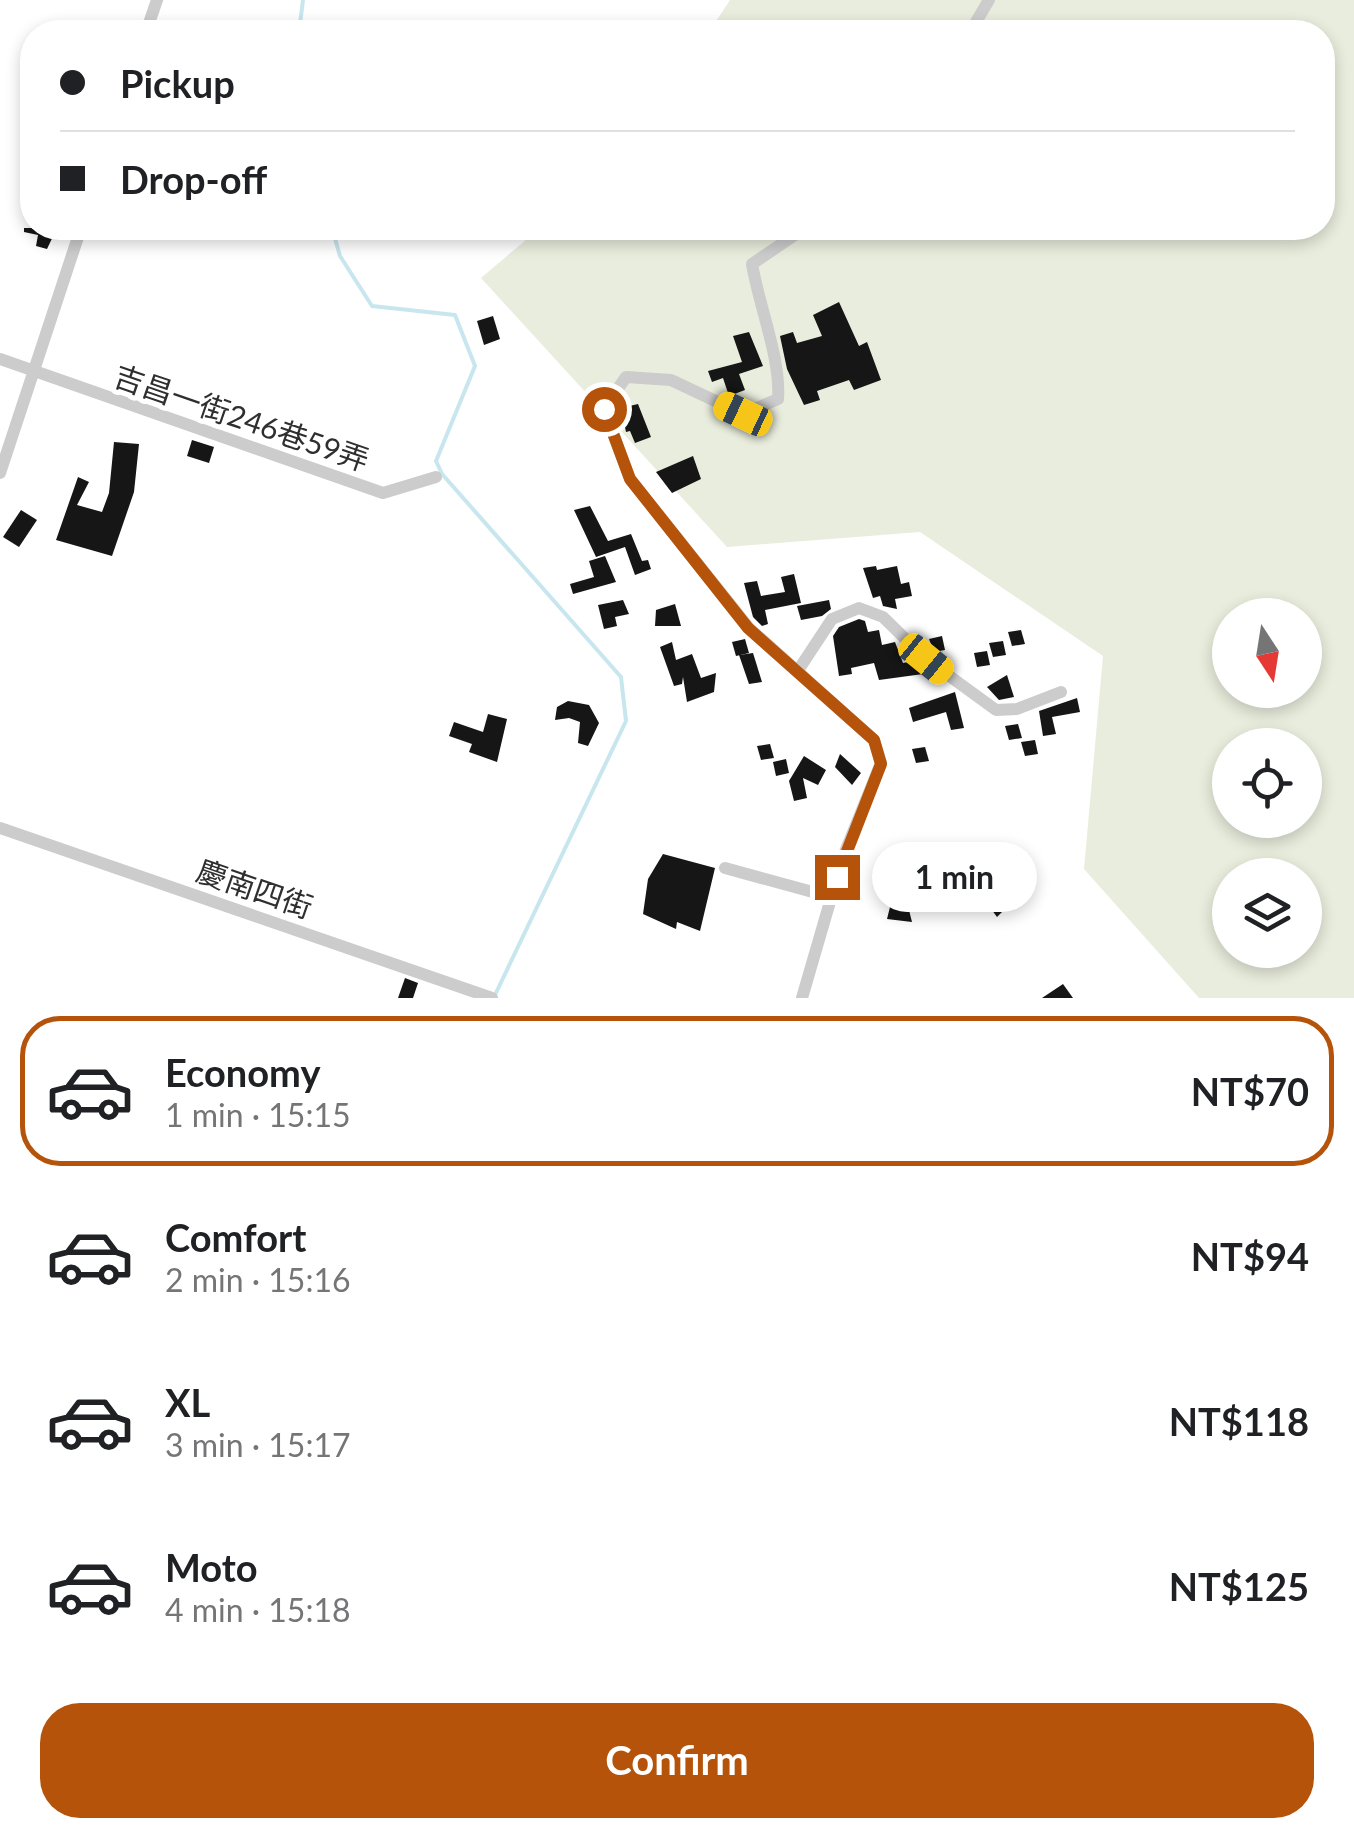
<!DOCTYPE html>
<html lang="en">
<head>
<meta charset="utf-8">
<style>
  :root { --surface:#fff; --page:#f2f2f2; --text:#202124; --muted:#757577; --line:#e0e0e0; --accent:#b45309 }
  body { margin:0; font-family:Lato,"Noto Sans TC",sans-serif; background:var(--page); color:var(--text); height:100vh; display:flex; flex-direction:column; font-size:38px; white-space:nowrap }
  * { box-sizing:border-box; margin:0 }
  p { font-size:32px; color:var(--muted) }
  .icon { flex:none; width:55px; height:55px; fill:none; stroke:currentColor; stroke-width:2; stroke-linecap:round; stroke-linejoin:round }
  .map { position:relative; height:998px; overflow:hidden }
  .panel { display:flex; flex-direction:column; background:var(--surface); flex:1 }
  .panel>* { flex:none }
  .guide { position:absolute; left:20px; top:20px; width:1315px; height:220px; border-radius:40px; box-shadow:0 5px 15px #0003; display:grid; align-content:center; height:220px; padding:0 40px; background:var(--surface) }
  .needle { width:65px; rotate:168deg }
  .fabs { position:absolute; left:1212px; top:598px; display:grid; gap:20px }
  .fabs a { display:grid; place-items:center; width:110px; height:110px; border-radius:50%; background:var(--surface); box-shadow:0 5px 15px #0003; font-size:50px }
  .end { position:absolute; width:45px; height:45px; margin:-22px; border:12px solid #b45309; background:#fff; box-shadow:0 0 0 5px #fff }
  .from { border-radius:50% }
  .bubble { position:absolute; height:70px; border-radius:35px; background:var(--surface); box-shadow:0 5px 15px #0003; font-size:32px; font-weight:700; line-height:70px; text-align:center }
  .car { position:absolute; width:30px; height:60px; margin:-30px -15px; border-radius:12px; box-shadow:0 0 8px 2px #0007; background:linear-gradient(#f5c518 24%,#345 0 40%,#f5c518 0 76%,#345 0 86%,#f5c518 0) }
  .guide b { display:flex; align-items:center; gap:35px; height:95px; font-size:38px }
  .guide b+b { border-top:2px solid var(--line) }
  .guide i { width:25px; height:25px; background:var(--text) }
  ul { padding:18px 0 0; list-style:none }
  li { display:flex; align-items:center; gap:30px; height:150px; margin:0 20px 15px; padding:0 20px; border:5px solid transparent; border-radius:40px }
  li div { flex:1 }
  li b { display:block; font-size:38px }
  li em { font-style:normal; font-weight:700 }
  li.active { border-color:var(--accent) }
  li>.icon { width:90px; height:90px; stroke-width:1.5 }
  .action { display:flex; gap:20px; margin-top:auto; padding:20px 40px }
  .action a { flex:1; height:115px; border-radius:40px; background:var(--accent); color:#fff; font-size:40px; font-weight:700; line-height:115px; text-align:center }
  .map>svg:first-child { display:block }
  .green { fill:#e9eddd; fill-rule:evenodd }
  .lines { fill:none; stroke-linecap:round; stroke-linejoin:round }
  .stream { stroke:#c8e6ee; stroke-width:4 }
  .building { fill:#161616 }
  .street { stroke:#ccc; stroke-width:12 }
  .route { stroke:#b45309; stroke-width:12 }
  .labels { text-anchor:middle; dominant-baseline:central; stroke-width:10; stroke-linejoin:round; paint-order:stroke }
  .street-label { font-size:30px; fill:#2f2f2f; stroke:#fff }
</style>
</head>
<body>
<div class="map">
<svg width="1354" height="998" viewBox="0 0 1354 998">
  <rect width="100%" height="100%" fill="#fff"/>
  <path class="green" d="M 730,0 L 1354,0 L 1354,998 L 1199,998 L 1084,869 L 1103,656 L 920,532 L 727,547 L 481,278 L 540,228 L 1322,228 L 1322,32 L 709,32 ZM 1230,615 L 1305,615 L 1305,690 L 1230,690 ZM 1230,745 L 1305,745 L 1305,820 L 1230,820 ZM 1230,875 L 1305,875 L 1305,950 L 1230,950 Z"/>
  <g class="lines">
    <g class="stream">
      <polyline points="299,32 303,0"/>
      <polyline points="332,228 340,256 372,306 455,315 475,366 436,461 442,474 621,677 626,721 494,997"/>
    </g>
  </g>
  <g class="building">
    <polygon points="24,228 57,228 47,249 36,246 38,235 24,232"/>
    <polygon points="839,302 859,346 867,342 881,380 854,390 849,380 817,391 820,400 804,405 787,369 780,336 793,332 797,343 822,336 813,315"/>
    <polygon points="493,316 500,339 484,345 477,321"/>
    <polygon points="749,332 763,366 739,374 745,390 729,396 723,378 712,382 708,371 742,362 733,336"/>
    <polygon points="638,404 651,437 635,443 630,431 626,432 621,408"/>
    <polygon points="192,440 214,447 209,463 187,456"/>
    <polygon points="114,442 139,444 134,492 112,556 56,540 78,477 89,482 77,505 102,512 109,493"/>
    <polygon points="693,456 701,479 672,493 656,472"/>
    <polygon points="590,506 608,541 631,534 642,561 648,560 651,569 635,575 625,547 596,557 574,510"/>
    <polygon points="21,510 37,520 19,547 3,537"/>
    <polygon points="605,556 616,582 573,594 570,584 594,577 589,561"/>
    <polygon points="876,566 877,570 897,566 901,584 909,582 912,596 895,599 897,609 883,606 880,596 873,598 863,568"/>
    <polygon points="794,574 801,603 765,610 768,624 762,626 753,617 744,583 757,581 761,596 785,592 781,577"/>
    <polygon points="623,600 629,614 615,617 617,626 604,629 598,605"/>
    <polygon points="829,600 831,609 822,616 801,620 797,606"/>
    <polygon points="675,604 681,626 655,626 656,610"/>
    <polygon points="859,619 865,621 868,632 879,630 882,645 895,642 903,663 913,661 923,674 879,680 874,663 851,668 852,674 839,676 833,636 839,627"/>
    <polygon points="1021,630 1025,644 1012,646 1008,632"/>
    <polygon points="942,636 945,650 934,652 929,639"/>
    <polygon points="745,639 749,653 736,656 732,642"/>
    <polygon points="1003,641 1006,655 993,657 989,643"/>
    <polygon points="672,642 676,660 692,654 701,678 716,673 714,692 687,702 683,677 682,684 674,686 660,647"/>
    <polygon points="987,651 990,665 977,667 974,653"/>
    <polygon points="753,653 762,682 749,684 739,655"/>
    <polygon points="1007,675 1014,697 999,700 987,687"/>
    <polygon points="955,692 964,728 951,730 946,712 913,722 909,708"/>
    <polygon points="1077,698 1080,712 1052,717 1056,734 1043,736 1039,711"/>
    <polygon points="568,701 589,705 599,723 588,746 578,743 580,722 569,718 555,720 557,707"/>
    <polygon points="488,714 507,719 497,762 469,752 472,744 449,736 454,722 483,732"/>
    <polygon points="1018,724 1022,738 1009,740 1005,726"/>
    <polygon points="1035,740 1038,754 1025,756 1021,742"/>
    <polygon points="770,744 774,758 761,760 757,746"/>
    <polygon points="925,747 929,761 916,763 912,749"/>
    <polygon points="840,754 861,773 852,785 835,767"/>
    <polygon points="804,756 826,770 818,785 803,778 807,798 794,801 789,781"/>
    <polygon points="786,759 789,773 776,776 773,762"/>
    <polygon points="663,854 715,868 700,931 677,922 676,929 643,914 648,879"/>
    <polygon points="980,857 1016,898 997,917 963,870"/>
    <polygon points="909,871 932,886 936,904 897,882"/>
    <polygon points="892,899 907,902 912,922 887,919"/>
    <polygon points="405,978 418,983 413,998 398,998"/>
    <polygon points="1063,984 1073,998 1042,998"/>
  </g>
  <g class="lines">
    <g class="street">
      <polyline points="146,32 157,0"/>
      <polyline points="970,32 989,0"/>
      <polyline points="0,359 383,493 436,477"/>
      <polyline points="0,473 81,228"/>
      <polyline points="799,669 832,619 859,608 883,617 926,659 996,710 1017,709 1061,692"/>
      <polyline points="0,828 492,998"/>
      <polyline points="725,868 831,897"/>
      <path d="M 802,998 L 843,857 L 881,763 L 874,740 L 749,628 L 630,479 L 604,409 L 626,377 L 671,380 L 743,414 L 778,399 C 781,359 759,306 752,264 L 805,228"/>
    </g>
  </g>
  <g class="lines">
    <polyline class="route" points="604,409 630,479 748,628 874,740 881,764 837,877"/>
  </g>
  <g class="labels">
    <g class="street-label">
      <text transform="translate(242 417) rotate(19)">吉昌一街246巷59弄</text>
      <text transform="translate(255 888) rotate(19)">慶南四街</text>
    </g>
  </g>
</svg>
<div class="fabs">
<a><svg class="needle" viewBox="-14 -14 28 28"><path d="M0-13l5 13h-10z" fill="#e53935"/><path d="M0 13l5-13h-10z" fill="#757577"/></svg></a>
<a><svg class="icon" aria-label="locate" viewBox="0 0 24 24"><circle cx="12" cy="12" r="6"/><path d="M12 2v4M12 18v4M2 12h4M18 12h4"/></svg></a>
<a><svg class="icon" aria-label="layers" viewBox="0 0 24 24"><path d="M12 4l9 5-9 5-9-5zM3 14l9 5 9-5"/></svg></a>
</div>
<i class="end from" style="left:604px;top:409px"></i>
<i class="end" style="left:837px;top:877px"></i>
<div class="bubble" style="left:872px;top:842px;width:165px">1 min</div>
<i class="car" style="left:743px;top:414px;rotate:295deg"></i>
<i class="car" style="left:926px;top:659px;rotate:129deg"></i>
<div class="guide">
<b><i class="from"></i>Pickup</b>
<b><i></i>Drop-off</b>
</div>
</div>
<section class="panel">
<ul>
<li class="active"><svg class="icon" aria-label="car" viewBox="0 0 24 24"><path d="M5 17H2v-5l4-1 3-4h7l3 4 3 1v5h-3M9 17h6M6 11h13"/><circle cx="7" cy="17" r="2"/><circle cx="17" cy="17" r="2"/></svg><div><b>Economy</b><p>1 min · 15:15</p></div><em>NT$70</em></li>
<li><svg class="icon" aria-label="car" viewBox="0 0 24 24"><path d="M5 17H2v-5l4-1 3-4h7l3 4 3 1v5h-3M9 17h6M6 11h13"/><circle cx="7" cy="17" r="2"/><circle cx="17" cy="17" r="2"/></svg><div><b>Comfort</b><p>2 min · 15:16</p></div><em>NT$94</em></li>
<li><svg class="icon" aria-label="car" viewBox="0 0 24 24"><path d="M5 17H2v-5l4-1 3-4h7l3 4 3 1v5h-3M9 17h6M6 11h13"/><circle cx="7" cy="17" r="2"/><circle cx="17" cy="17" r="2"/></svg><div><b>XL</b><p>3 min · 15:17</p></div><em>NT$118</em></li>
<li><svg class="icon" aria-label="car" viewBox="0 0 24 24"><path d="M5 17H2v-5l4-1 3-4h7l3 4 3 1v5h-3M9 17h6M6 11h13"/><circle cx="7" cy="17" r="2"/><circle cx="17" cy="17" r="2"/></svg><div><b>Moto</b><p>4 min · 15:18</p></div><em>NT$125</em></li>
</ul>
<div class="action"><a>Confirm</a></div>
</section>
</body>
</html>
